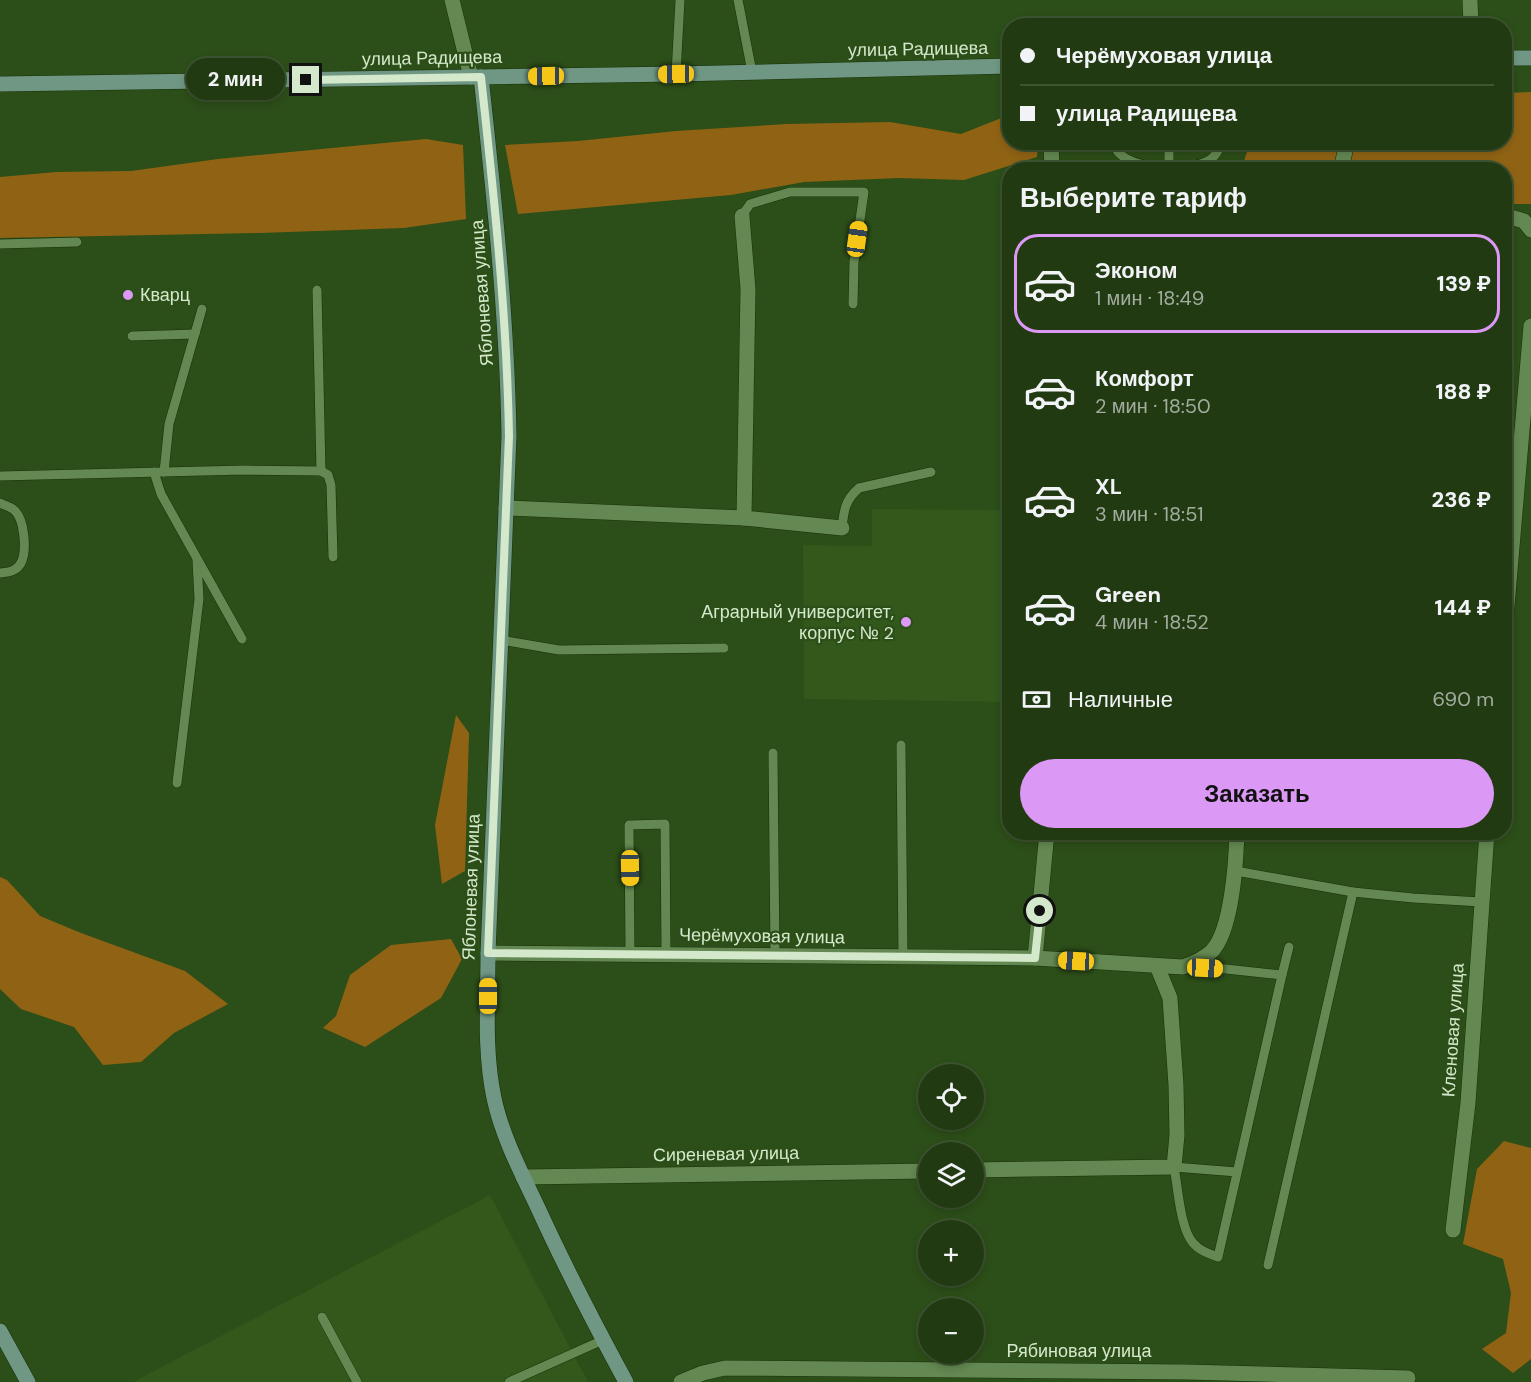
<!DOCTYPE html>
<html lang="ru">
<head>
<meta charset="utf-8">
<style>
  :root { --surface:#213a12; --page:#29411b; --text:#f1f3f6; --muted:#a2ad9f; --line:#3e5432; --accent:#db99f5 }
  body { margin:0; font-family:"DM Sans",sans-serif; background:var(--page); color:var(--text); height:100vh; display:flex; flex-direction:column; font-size:22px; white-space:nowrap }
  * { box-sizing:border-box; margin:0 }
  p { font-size:20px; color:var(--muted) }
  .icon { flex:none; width:33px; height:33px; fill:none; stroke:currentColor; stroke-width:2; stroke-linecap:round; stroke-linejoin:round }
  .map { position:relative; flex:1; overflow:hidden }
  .details { position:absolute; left:1002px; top:162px; width:510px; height:678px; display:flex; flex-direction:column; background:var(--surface); border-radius:24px; box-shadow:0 3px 9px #0003,0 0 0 2px var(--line) }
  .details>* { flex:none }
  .top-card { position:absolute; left:1002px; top:18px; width:510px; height:132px; border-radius:24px; box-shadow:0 3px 9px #0003,0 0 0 2px var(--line); display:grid; align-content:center; height:132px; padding:0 18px; background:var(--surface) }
  .tools { position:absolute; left:918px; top:1064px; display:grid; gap:12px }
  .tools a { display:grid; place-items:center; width:66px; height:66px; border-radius:50%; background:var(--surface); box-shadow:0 3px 9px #0003,0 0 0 2px var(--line); font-size:30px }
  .end { position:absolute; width:27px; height:27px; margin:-14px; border:8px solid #d4e9cb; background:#111; box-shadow:0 0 0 3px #111 }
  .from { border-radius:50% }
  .bubble { position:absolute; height:42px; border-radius:21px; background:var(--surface); box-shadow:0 3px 9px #0003,0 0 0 2px var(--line); font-size:20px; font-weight:800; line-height:42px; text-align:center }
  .car { position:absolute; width:18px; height:36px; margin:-18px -9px; border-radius:8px; box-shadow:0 0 4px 2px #0007; background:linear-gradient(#f5c518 24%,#345 0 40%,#f5c518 0 76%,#345 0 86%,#f5c518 0) }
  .top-card b { display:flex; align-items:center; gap:21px; height:57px; font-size:22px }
  .top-card b+b { border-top:2px solid var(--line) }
  .top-card i { width:15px; height:15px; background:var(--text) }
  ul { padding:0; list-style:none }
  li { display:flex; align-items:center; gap:18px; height:99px; margin:0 12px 9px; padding:0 6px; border:3px solid transparent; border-radius:24px }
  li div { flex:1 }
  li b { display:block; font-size:22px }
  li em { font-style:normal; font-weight:800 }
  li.selected { border-color:var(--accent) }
  li>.icon { width:54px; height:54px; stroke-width:1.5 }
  h2 { padding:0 18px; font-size:27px; line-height:72px }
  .pay { display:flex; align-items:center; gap:15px; height:66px; padding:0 18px; font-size:22px }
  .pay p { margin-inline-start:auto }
  .cta { display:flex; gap:12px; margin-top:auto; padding:12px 18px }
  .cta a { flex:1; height:69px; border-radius:36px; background:var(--accent); color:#111; font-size:24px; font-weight:800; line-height:69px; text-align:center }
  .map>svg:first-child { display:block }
  .built { fill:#32581b }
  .forest { fill:#906314 }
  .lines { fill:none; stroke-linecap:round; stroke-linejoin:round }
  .lane-casing { stroke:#183108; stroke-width:10 }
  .street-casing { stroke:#183108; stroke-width:16 }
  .secondary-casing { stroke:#183108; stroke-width:16 }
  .lane { stroke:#638851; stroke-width:9 }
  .street { stroke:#638851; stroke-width:15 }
  .secondary { stroke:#6f9784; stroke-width:15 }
  .route { stroke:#d4e9cb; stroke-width:8 }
  .poi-dot { fill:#db99f5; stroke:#2c4e18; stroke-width:2 }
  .labels { text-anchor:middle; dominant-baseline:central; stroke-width:4.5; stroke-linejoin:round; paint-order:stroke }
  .street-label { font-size:18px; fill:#d4e9cb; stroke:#2c4e18 }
  .poi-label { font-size:18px; fill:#d4e9cb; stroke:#2c4e18; text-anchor:start }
</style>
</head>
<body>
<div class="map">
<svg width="1531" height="1382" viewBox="0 0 1531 1382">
  <rect width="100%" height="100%" fill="#2c4e18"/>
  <g class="built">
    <polygon points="872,509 1009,510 1009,702 804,699 803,545 872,546"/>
    <polygon points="490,1195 588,1382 133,1382"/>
  </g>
  <g class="forest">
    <polygon points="1531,92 1531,204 1505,204 1504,170 1241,170 1250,143 1504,142 1505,93"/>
    <polygon points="1009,115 1010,142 1038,143 1037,157 964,180 899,178 804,182 731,195 518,214 505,145 578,141 676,131 786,124 890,122 961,134"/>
    <polygon points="426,139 463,145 466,219 404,228 260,233 0,238 0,177 56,172 131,171 218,159"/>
    <polygon points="456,715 469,733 465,871 442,884 435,825"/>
    <polygon points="0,877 7,880 40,916 81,933 185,971 228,1004 174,1033 141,1062 103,1065 74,1027 21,1009 0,989"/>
    <polygon points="451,939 462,959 441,998 365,1047 323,1028 336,1016 350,975 391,945"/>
    <polygon points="1504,1141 1531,1148 1531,1359 1513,1373 1482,1349 1506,1333 1511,1293 1503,1259 1463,1244 1477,1169"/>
  </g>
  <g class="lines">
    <g class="lane-casing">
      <g id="lane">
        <polyline points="738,0 752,72"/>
        <polyline points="676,74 680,0"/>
        <path d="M 1112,142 C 1115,146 1117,152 1120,154 C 1137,170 1189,171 1208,161 C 1216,157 1218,150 1222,142"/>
        <polyline points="1169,142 1169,168"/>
        <polyline points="742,216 750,204 790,192 864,192 854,262 853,304"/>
        <polyline points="0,244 77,242"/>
        <polyline points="317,290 321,471"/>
        <polyline points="132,336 195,334"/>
        <polyline points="154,472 161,494 242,639"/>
        <polyline points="164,472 169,424 202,309"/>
        <polyline points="0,476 244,470 321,471 328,475 331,485 333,557"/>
        <path d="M 0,503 C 4,505 10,507 13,509 C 25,518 27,551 21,563 C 16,572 8,572 0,573"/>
        <path d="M 842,528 C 844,510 845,500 859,488 L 931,472"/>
        <polyline points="501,640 559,650 724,648"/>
        <polyline points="901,745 903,957"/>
        <polyline points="773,753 775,956"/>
        <polyline points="177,783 199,599 197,561"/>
        <polyline points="1236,871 1353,892 1413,898 1481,902"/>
        <polyline points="630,954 629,825 665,824 666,955"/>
        <polyline points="1192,967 1226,969 1282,975"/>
        <path d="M 1237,1172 L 1174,1167 C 1178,1187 1180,1228 1193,1243 C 1200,1251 1208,1253 1218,1257 L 1282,975 L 1289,947"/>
        <polyline points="1268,1265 1353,892"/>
        <polyline points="322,1317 357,1382"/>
        <polyline points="509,1382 603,1340"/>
      </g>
    </g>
    <g class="street-casing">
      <g id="street">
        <polyline points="452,0 471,77"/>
        <polyline points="1470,0 1471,26"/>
        <polyline points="1051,142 1052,170"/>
        <polyline points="1341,170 1347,142"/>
        <polyline points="1504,215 1524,221 1531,230"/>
        <polyline points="742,216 748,289 744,518"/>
        <polyline points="506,508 744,518 842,528"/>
        <polyline points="1504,640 1531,326"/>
        <path d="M 488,953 L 1035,958 L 1183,967 C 1194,963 1204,959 1212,951 C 1232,930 1236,861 1237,832"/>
        <polyline points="1035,958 1047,832"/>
        <polyline points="974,1170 1174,1167 1177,1135 1176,1085 1170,998 1157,966"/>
        <polyline points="523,1177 928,1171"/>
        <polyline points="1453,1230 1468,1103 1487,832"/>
        <polyline points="681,1382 703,1373 725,1368 1186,1372 1408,1378"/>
      </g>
    </g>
    <g class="secondary-casing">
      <g id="secondary">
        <polyline points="1504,58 1531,58"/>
        <path d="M 481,77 C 494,196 507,316 509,436 L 488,953 C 488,1001 484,1051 494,1098 C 502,1136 521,1172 538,1208 C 565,1267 595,1325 626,1382"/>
        <polyline points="0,84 676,74 1010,66"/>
        <polyline points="0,1331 28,1382"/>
      </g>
    </g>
    <use href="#lane" class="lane"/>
    <use href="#street" class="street"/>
    <use href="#secondary" class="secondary"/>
  </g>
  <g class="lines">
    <path class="route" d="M 306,80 L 481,77 C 494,196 507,316 509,436 L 488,953 L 1035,958 L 1040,911"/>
  </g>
  <g class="poi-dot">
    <circle cx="128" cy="295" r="6"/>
    <circle cx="906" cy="622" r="6"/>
  </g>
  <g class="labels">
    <g class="street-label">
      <text transform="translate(918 49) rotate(-1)">улица Радищева</text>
      <text transform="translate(432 58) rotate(-1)">улица Радищева</text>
      <text transform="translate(482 293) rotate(-94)">Яблоневая улица</text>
      <text transform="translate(471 887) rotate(-88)">Яблоневая улица</text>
      <text transform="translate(762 936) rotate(1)">Черёмуховая улица</text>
      <text transform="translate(1453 1030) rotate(-86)">Кленовая улица</text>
      <text transform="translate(726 1154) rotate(-1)">Сиреневая улица</text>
      <text x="1079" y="1351">Рябиновая улица</text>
    </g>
    <g class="poi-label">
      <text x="140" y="295">Кварц</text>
      <text x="894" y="612" text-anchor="end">Аграрный университет,<tspan x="894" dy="21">корпус № 2</tspan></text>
    </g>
  </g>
</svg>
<div class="tools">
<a><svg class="icon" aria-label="locate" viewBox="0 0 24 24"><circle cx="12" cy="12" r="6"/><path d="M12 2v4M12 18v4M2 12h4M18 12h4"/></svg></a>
<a><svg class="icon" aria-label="layers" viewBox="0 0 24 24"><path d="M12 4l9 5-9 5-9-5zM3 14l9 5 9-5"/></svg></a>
<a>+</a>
<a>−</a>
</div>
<i class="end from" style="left:1040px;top:911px"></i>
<i class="end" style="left:306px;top:80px"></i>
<div class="bubble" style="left:186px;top:58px;width:99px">2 мин</div>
<i class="car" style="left:676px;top:74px;rotate:269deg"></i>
<i class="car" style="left:546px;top:76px;rotate:269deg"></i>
<i class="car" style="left:857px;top:239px;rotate:8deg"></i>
<i class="car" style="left:630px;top:868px;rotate:179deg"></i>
<i class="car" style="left:1076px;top:961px;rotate:273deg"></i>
<i class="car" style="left:1205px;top:968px;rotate:93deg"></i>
<i class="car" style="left:488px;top:996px;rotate:0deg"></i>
<div class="top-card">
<b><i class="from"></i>Черёмуховая улица</b>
<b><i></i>улица Радищева</b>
</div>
<section class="details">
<h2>Выберите тариф</h2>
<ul>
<li class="selected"><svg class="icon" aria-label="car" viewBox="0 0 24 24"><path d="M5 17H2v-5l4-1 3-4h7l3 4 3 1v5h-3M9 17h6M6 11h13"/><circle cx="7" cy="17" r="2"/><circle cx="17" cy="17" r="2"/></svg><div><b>Эконом</b><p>1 мин · 18:49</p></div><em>139 ₽</em></li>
<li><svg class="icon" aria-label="car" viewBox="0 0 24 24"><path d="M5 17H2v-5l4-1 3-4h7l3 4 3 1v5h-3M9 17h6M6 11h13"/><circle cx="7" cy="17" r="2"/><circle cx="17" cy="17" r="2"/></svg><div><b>Комфорт</b><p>2 мин · 18:50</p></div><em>188 ₽</em></li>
<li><svg class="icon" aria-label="car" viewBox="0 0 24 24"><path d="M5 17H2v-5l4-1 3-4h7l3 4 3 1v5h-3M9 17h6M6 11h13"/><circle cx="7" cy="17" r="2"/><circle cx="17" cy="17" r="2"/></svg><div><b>XL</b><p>3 мин · 18:51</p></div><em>236 ₽</em></li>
<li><svg class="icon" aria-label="car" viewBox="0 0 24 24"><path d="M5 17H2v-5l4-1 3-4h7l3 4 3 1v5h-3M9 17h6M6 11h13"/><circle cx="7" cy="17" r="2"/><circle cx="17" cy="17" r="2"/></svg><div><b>Green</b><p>4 мин · 18:52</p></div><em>144 ₽</em></li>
</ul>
<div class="pay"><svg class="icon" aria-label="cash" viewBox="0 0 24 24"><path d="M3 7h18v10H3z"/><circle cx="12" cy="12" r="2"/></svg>Наличные<p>690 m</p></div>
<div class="cta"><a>Заказать</a></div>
</section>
</div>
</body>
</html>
